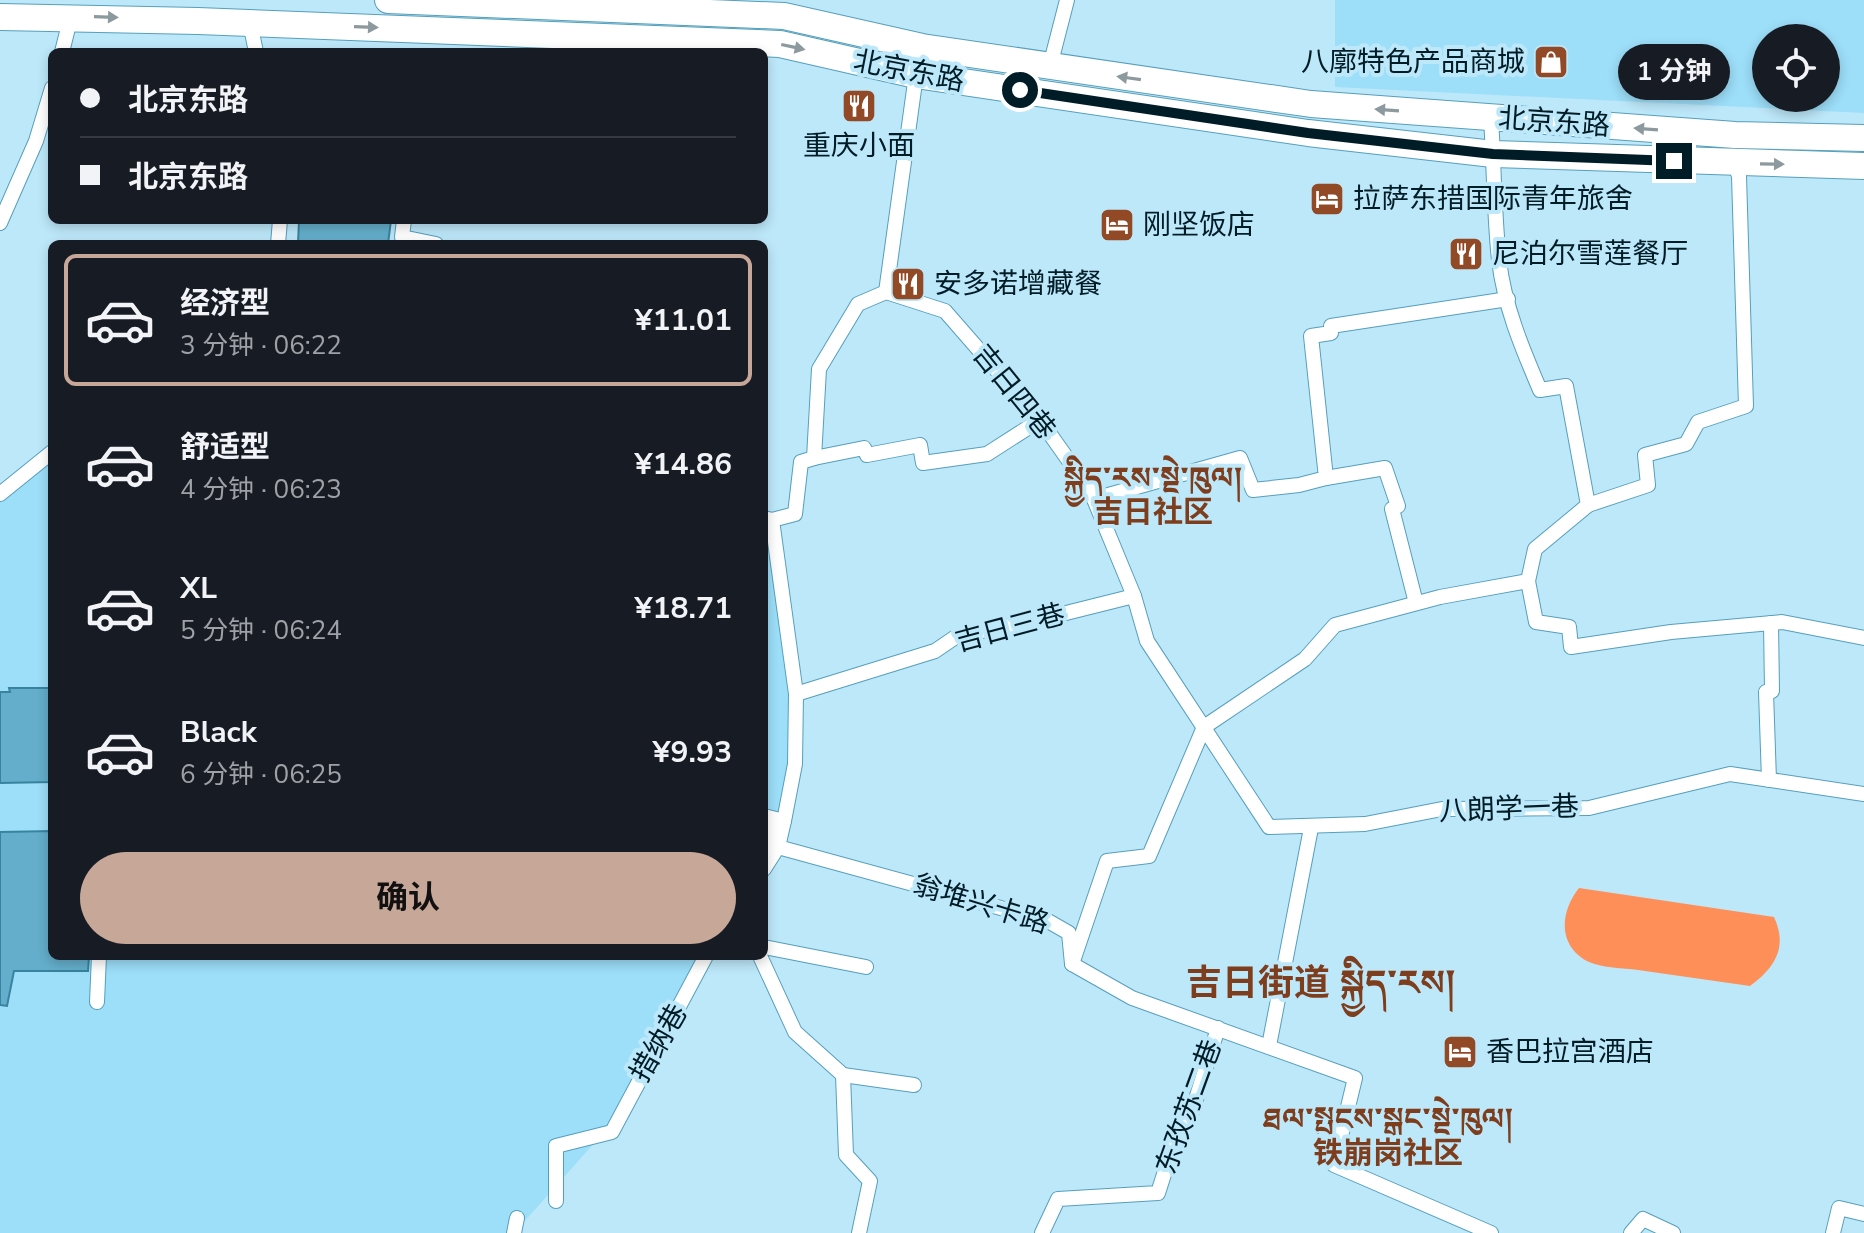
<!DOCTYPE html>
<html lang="zh">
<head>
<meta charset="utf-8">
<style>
  :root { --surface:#171b24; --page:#242831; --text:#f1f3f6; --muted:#9ea1a6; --line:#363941; --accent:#c6a798 }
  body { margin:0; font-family:"Nunito Sans","Noto Sans SC","Noto Serif Tibetan",sans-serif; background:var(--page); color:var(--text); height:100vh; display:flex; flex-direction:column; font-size:30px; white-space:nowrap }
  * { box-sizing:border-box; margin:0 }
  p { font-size:26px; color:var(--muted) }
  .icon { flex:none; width:44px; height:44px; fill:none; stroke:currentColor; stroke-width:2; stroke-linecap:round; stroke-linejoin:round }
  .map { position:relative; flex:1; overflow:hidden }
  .side { position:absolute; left:48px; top:240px; width:720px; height:720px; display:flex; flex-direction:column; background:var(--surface); border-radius:12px; box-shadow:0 4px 12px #0003 }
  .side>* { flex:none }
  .banner { position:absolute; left:48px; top:48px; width:720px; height:176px; border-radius:12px; box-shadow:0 4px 12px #0003; display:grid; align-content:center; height:176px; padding:0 32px; background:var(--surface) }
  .fabs { position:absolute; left:1752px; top:24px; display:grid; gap:16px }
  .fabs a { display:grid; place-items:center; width:88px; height:88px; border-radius:50%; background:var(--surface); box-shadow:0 4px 12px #0003; font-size:40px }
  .end { position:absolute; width:36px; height:36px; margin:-18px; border:10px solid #001c27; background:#fff; box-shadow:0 0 0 4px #fff }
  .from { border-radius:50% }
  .bubble { position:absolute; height:56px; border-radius:28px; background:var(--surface); box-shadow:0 4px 12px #0003; font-size:26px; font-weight:700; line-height:56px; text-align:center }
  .banner b { display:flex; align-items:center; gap:28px; height:76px; font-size:30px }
  .banner b+b { border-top:2px solid var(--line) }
  .banner i { width:20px; height:20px; background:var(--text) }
  ul { padding:14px 0 0; list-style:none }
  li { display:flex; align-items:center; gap:24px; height:132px; margin:0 16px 12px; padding:0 16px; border:4px solid transparent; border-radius:12px }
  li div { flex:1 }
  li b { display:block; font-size:30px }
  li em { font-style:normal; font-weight:700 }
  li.selected { border-color:var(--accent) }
  li>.icon { width:72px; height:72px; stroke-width:1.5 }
  .action { display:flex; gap:16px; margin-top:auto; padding:16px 32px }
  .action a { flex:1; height:92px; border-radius:48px; background:var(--accent); color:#111; font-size:32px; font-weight:700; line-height:92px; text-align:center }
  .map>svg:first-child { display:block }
  .built { fill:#9ddef9; fill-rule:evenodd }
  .green { fill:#fe8f58 }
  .building { fill:#64aecb; stroke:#38839f; stroke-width:2 }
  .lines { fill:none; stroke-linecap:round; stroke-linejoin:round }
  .pedestrian-casing { stroke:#559fbb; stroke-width:16 }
  .secondary-casing { stroke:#559fbb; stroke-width:28 }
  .pedestrian { stroke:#fff; stroke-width:14 }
  .secondary { stroke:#fff; stroke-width:26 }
  .oneway { fill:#8c999e }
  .route { stroke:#001c27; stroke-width:10 }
  .labels { text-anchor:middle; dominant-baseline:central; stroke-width:8; stroke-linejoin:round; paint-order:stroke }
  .poi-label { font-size:28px; fill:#001c27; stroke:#bde8fa; text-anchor:start }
  .street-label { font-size:28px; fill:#001c27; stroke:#bde8fa }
  .neighbourhood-label { font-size:30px; font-weight:bold; fill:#7e3e1d; stroke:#bde8fa }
  .district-label { font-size:36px; font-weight:bold; fill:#7e3e1d; stroke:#bde8fa }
</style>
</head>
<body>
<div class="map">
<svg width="1864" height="1233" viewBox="0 0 1864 1233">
  <rect width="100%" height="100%" fill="#bde8fa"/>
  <g class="built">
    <path d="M 1335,0 L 1864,0 L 1864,113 L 1335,87 ZM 1766,38 L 1826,38 L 1826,98 L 1766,98 Z"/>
    <polygon points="52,456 52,956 713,956 613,1122 514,1233 0,1233 0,497"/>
    <polygon points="764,518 772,520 796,694 778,847 764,870"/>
  </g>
  <path class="green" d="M 1579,888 L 1774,917 C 1788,947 1775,968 1750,986 C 1713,981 1675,975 1638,970 C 1623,968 1603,968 1589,962 C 1557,946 1560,912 1579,888 Z"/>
  <g class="building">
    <polygon points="299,220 391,220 388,244 298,244"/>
    <polygon points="9,688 52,688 52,782 0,783 0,692 10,692"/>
    <polygon points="52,831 52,956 89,956 88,971 14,971 7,1006 0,1005 0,832"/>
  </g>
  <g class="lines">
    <g class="pedestrian-casing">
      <g id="pedestrian">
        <polyline points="250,23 256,52"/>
        <polyline points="62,52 71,16"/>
        <polyline points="1050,66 1067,0"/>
        <polyline points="916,75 886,292 945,311 1040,420 1091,492 1134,596 1147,641 1269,827 1365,824 1442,809 1589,808 1730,774 1864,794"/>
        <polyline points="404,220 402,237 436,244"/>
        <polyline points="0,223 36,141 52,88"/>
        <polyline points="278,244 280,220"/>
        <polyline points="814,458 864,448 867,455 920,445 923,463 987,454 1040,420"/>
        <polyline points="1326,478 1385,468 1398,506 1392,509 1416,603"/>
        <polyline points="0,494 52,452"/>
        <polyline points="1094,499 1240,458 1253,490 1299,485 1326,478 1311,336 1331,333 1331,326 1508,299"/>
        <polyline points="1588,505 1648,485 1645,455 1686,444 1698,422 1746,406 1739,176 1734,163"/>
        <polyline points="764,518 772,520 796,694 795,764 784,821"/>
        <polyline points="772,520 795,514 801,462 814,458 819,369 858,304 886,292"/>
        <polyline points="1528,581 1536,622 1569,627 1571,647 1671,632 1782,622 1864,638"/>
        <polyline points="796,694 935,651 957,636 1046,618 1134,596"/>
        <polyline points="1769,780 1766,692 1772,691 1771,623"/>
        <polyline points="764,816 784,821 778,847 1048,921 1069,933 1072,964 1132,998 1355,1078 1334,1165 1491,1233"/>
        <polyline points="764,847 772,822"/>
        <polyline points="764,869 778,847"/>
        <polyline points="764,947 866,967"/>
        <polyline points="760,956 795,1032 843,1075 846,1155 870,1181 859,1233"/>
        <path d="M 1072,964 L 1107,861 L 1149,856 L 1204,727 L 1305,659 L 1335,625 L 1440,597 L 1528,581 L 1535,549 L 1588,505 L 1566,386 L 1540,390 C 1522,348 1504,305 1499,260 C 1494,213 1494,165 1491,118"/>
        <polyline points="97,1002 99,956"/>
        <polyline points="1269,1046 1311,828"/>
        <polyline points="843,1075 914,1085"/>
        <polyline points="556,1201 556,1146 612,1132 706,956"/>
        <polyline points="514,1233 517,1218"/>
        <polyline points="1042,1233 1058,1199 1158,1193 1184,1112 1192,1112 1218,1028"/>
        <polyline points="1631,1233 1643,1219 1673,1233"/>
        <polyline points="1833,1233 1839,1208 1864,1214"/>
      </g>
    </g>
    <g class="secondary-casing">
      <g id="secondary">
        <polyline points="388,0 784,16 922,47 1311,104 1735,135 1864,138"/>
        <polyline points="0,17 198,21 780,44 916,75 1308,133 1493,154 1864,166"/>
      </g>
    </g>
    <use href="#pedestrian" class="pedestrian"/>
    <use href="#secondary" class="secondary"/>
  </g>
  <defs><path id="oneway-solid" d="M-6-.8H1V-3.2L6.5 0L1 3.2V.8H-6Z" transform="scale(2)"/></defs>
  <g class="oneway">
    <use href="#oneway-solid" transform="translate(106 17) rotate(2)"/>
    <use href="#oneway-solid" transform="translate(366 27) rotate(2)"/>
    <use href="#oneway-solid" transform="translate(793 47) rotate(12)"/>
    <use href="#oneway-solid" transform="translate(1129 78) rotate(-172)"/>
    <use href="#oneway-solid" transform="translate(1387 110) rotate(-176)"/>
    <use href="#oneway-solid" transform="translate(1646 129) rotate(-176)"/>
    <use href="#oneway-solid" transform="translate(1772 164) rotate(1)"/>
  </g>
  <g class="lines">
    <polyline class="route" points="1020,90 1308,133 1493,154 1674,161"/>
  </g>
  <defs>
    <g id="shop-square" transform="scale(1.8)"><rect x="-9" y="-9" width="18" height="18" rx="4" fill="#924a26" stroke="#bde8fa"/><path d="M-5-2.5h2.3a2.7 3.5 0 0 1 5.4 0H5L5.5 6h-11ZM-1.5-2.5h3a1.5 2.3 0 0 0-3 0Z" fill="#fff"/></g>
    <g id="restaurant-square" transform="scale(1.8)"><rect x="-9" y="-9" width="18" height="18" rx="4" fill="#924a26" stroke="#bde8fa"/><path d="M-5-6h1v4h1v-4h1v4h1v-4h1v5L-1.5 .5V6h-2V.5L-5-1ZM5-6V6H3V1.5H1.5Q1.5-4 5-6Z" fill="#fff"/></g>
    <g id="hotel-square" transform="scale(1.8)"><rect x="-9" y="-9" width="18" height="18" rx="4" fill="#924a26" stroke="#bde8fa"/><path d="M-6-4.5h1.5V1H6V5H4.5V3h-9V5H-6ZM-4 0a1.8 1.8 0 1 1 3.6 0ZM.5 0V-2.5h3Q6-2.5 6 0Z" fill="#fff"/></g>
  </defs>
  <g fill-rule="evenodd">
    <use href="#shop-square" x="1551" y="62"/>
    <use href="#restaurant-square" x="859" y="106"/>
    <use href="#hotel-square" x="1327" y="199"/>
    <use href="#hotel-square" x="1117" y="225"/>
    <use href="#restaurant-square" x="1466" y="254"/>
    <use href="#restaurant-square" x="908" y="284"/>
    <use href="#hotel-square" x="1460" y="1052"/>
  </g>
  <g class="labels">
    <g class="poi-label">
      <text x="1525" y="62" text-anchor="end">八廓特色产品商城</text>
      <text x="859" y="146" text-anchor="middle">重庆小面</text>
      <text x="1353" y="199">拉萨东措国际青年旅舍</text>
      <text x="1143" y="225">刚坚饭店</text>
      <text x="1492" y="254">尼泊尔雪莲餐厅</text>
      <text x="934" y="284">安多诺增藏餐</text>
      <text x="1486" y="1052">香巴拉宫酒店</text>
    </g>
    <g class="street-label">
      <text transform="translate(909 71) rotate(11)">北京东路</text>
      <text transform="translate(1554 122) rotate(4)">北京东路</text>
      <text transform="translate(1014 392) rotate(51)">吉日四巷</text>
      <text transform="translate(1010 628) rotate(-15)">吉日三巷</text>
      <text transform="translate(1509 809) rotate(-2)">八朗学一巷</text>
      <text transform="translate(981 904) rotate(17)">翁堆兴卡路</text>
      <text transform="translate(659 1043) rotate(-60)">措纳巷</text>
      <text transform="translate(1189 1107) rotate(-70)">东孜苏二巷</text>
    </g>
    <g class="neighbourhood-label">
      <text x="1153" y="478">སྐྱིད་རས་སྡེ་ཁུལ།<tspan x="1153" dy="34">吉日社区</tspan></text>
      <text x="1388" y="1119">ཐལ་སྤུངས་སྒང་སྡེ་ཁུལ།<tspan x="1388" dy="34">铁崩岗社区</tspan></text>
    </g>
    <g class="district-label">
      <text x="1321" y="983">吉日街道 སྐྱིད་རས།</text>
    </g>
  </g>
</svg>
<div class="fabs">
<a><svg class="icon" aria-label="locate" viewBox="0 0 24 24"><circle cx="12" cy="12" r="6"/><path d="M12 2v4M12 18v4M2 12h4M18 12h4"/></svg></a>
</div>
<i class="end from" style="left:1020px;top:90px"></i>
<i class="end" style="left:1674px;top:161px"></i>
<div class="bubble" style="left:1618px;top:44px;width:112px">1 分钟</div>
<div class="banner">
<b><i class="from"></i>北京东路</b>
<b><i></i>北京东路</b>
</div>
<section class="side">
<ul>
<li class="selected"><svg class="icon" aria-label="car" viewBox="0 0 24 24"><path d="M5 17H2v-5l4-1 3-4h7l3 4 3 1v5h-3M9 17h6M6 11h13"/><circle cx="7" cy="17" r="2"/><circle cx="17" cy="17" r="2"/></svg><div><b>经济型</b><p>3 分钟 · 06:22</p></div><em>¥11.01</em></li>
<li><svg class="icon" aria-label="car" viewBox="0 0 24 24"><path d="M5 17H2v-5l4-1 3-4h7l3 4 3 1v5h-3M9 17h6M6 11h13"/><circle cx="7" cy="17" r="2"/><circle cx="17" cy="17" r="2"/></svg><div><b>舒适型</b><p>4 分钟 · 06:23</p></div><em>¥14.86</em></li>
<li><svg class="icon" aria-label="car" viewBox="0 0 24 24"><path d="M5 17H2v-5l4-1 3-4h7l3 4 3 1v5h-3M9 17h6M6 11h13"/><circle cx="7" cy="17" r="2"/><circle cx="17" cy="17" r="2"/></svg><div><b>XL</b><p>5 分钟 · 06:24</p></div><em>¥18.71</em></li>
<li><svg class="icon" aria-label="car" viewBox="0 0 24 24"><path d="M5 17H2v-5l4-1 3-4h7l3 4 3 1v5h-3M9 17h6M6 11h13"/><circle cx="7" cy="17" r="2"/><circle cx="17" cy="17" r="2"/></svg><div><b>Black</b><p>6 分钟 · 06:25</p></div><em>¥9.93</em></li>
</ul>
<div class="action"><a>确认</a></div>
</section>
</div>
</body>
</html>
